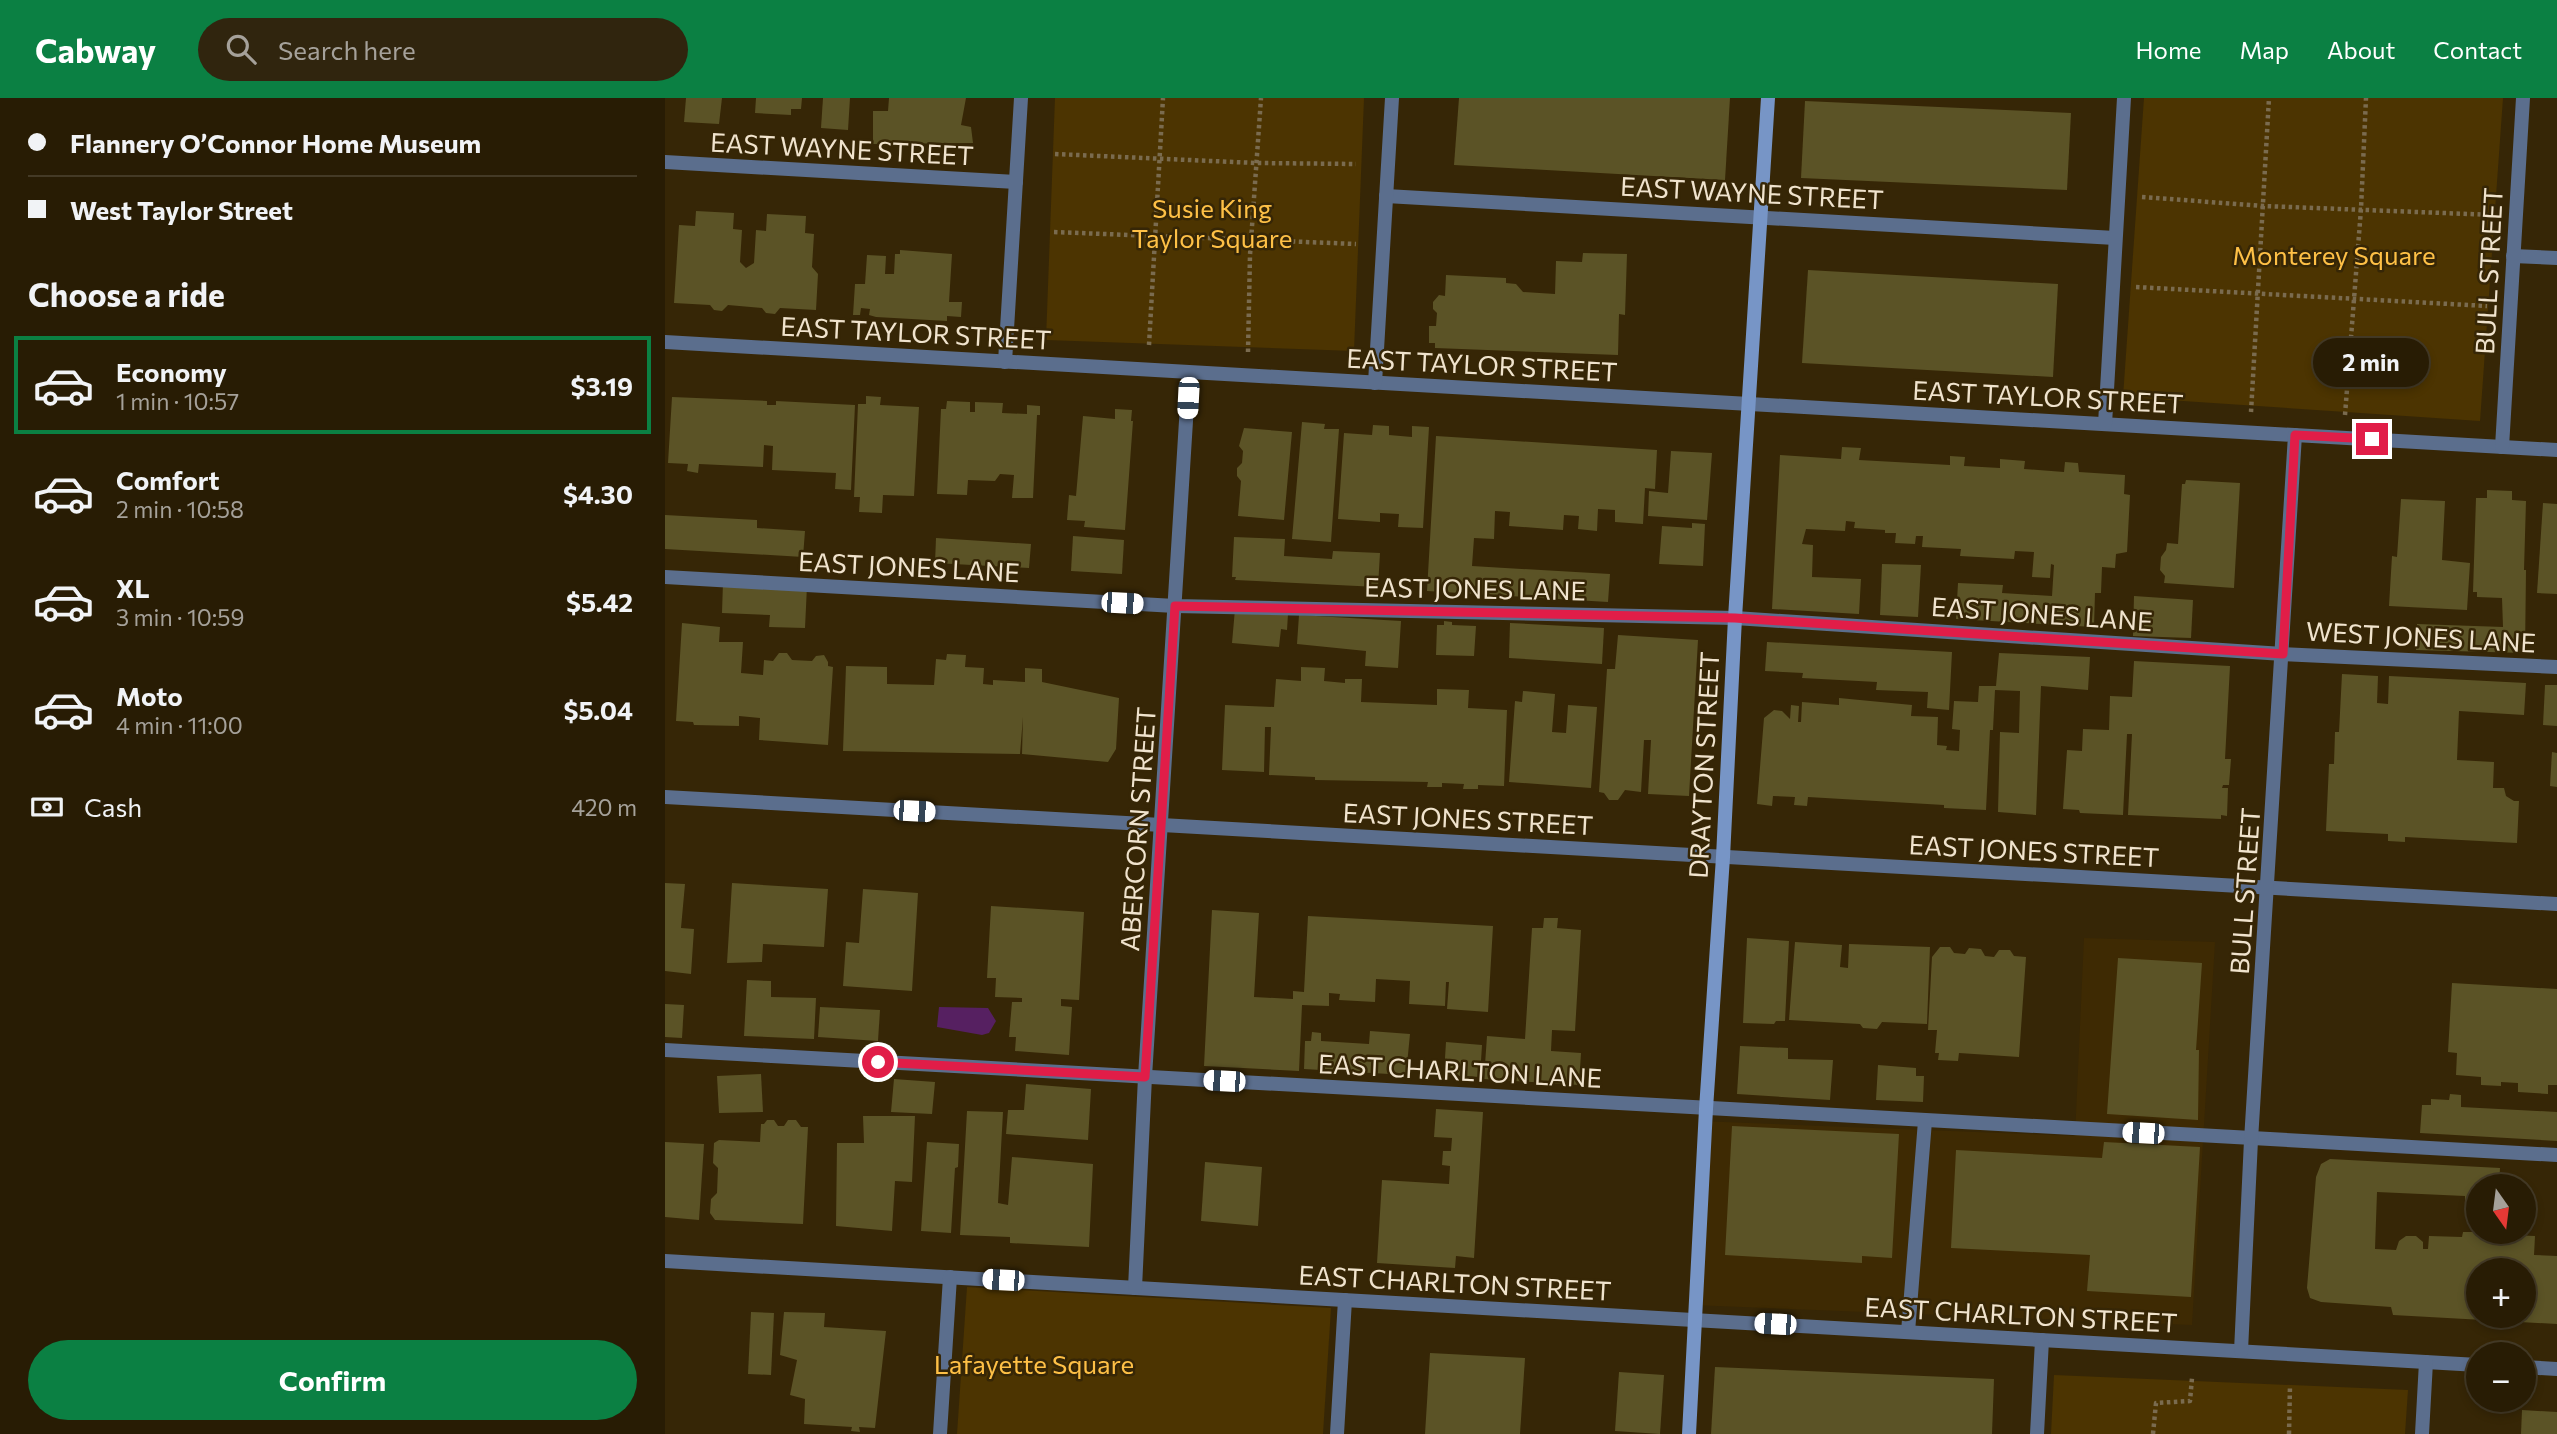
<!DOCTYPE html>
<html lang="en">
<head>
<meta charset="utf-8">
<style>
  :root { --surface:#281c04; --page:#30250e; --text:#f1f3f6; --muted:#a5a19a; --line:#443a26; --accent:#0b8043 }
  body { margin:0; font-family:Commissioner,sans-serif; background:var(--page); color:var(--text); height:100vh; display:flex; flex-direction:column; font-size:26px; white-space:nowrap }
  * { box-sizing:border-box; margin:0 }
  p { font-size:23px; color:var(--muted) }
  .icon { flex:none; width:38px; height:38px; fill:none; stroke:currentColor; stroke-width:2; stroke-linecap:round; stroke-linejoin:round }
  .map { position:relative; flex:1; overflow:hidden }
  .panel { display:flex; flex-direction:column; background:var(--surface); width:665px }
  .panel>* { flex:none }
  .banner { display:grid; align-content:center; height:154px; padding:0 28px; background:var(--surface) }
  .needle { width:46px; rotate:166deg }
  .fabs { position:absolute; left:1801px; top:1076px; display:grid; gap:14px }
  .fabs a { display:grid; place-items:center; width:70px; height:70px; border-radius:50%; background:var(--surface); box-shadow:0 4px 10px #0003,0 0 0 2px var(--line); font-size:35px }
  .end { position:absolute; width:32px; height:32px; margin:-16px; border:9px solid #e11d48; background:#fff; box-shadow:0 0 0 4px #fff }
  .from { border-radius:50% }
  .bubble { position:absolute; height:49px; border-radius:24px; background:var(--surface); box-shadow:0 4px 10px #0003,0 0 0 2px var(--line); font-size:23px; font-weight:700; line-height:49px; text-align:center }
  .car { position:absolute; width:21px; height:42px; margin:-21px -10px; border-radius:9px; box-shadow:0 0 5px 2px #0007; background:linear-gradient(#fff 24%,#345 0 40%,#fff 0 76%,#345 0 86%,#fff 0) }
  .banner b { display:flex; align-items:center; gap:24px; height:66px; font-size:26px }
  .banner b+b { border-top:2px solid var(--line) }
  .banner i { width:18px; height:18px; background:var(--text) }
  ul { padding:0; list-style:none }
  li { display:flex; align-items:center; gap:21px; height:98px; margin:0 14px 10px; padding:0 14px; border:4px solid transparent; border-radius:0px }
  li div { flex:1 }
  li b { display:block; font-size:26px }
  li em { font-style:normal; font-weight:700 }
  li.selected { border-color:var(--accent) }
  li>.icon { width:63px; height:63px; stroke-width:1.5 }
  h2 { padding:0 28px; font-size:32px; line-height:84px }
  .pay { display:flex; align-items:center; gap:18px; height:77px; padding:0 28px; font-size:26px }
  .pay p { margin-inline-start:auto }
  .button { display:flex; gap:14px; margin-top:auto; padding:14px 28px }
  .button a { flex:1; height:80px; border-radius:42px; background:var(--accent); color:#fff; font-size:28px; font-weight:700; line-height:80px; text-align:center }
  header { display:flex; align-items:center; gap:42px; box-sizing:border-box; height:98px; padding:0 35px; background:var(--accent); color:#fff }
  header strong { font-size:33px }
  nav { display:flex; gap:38px; margin-inline-start:auto; font-size:24px }
  .search { width:490px; height:63px; background:var(--page); display:flex; align-items:center; gap:18px; box-sizing:border-box; padding:0 24px; border-radius:38px; color:var(--muted); font-size:26px }
  main { display:flex; flex:1; min-height:0 }
  .map>svg:first-child { display:block }
  .built { fill:#3e2a03 }
  .green { fill:#4c3401 }
  .water { fill:#562061 }
  .building { fill:#5b5326; fill-rule:evenodd }
  .lines { fill:none; stroke-linecap:round; stroke-linejoin:round }
  .path { stroke:#7a6b4f; stroke-width:4.5; stroke-dasharray:3.5 3.5; stroke-linecap:butt }
  .lane { stroke:#5b6e8d; stroke-width:14 }
  .street { stroke:#5b6e8d; stroke-width:14 }
  .secondary { stroke:#7795c6; stroke-width:14 }
  .route { stroke:#e11d48; stroke-width:9 }
  .labels { text-anchor:middle; dominant-baseline:central; stroke-width:5; stroke-linejoin:round; paint-order:stroke }
  .street-label { font-size:26px; fill:#f0e3cd; stroke:#362606 }
  .park-label { font-size:26px; fill:#fec046; stroke:#362606 }
</style>
</head>
<body>
<header>
<strong>Cabway</strong>
<div class="search"><svg class="icon" aria-label="search" viewBox="0 0 24 24"><circle cx="10" cy="10" r="6"/><path d="M15 15l6 6"/></svg>Search here</div>
<nav><a>Home</a><a>Map</a><a>About</a><a>Contact</a></nav>
</header>
<main>
<section class="panel">
<div class="banner">
<b><i class="from"></i>Flannery O’Connor Home Museum</b>
<b><i></i>West Taylor Street</b>
</div>
<h2>Choose a ride</h2>
<ul>
<li class="selected"><svg class="icon" aria-label="car" viewBox="0 0 24 24"><path d="M5 17H2v-5l4-1 3-4h7l3 4 3 1v5h-3M9 17h6M6 11h13"/><circle cx="7" cy="17" r="2"/><circle cx="17" cy="17" r="2"/></svg><div><b>Economy</b><p>1 min · 10:57</p></div><em>$3.19</em></li>
<li><svg class="icon" aria-label="car" viewBox="0 0 24 24"><path d="M5 17H2v-5l4-1 3-4h7l3 4 3 1v5h-3M9 17h6M6 11h13"/><circle cx="7" cy="17" r="2"/><circle cx="17" cy="17" r="2"/></svg><div><b>Comfort</b><p>2 min · 10:58</p></div><em>$4.30</em></li>
<li><svg class="icon" aria-label="car" viewBox="0 0 24 24"><path d="M5 17H2v-5l4-1 3-4h7l3 4 3 1v5h-3M9 17h6M6 11h13"/><circle cx="7" cy="17" r="2"/><circle cx="17" cy="17" r="2"/></svg><div><b>XL</b><p>3 min · 10:59</p></div><em>$5.42</em></li>
<li><svg class="icon" aria-label="car" viewBox="0 0 24 24"><path d="M5 17H2v-5l4-1 3-4h7l3 4 3 1v5h-3M9 17h6M6 11h13"/><circle cx="7" cy="17" r="2"/><circle cx="17" cy="17" r="2"/></svg><div><b>Moto</b><p>4 min · 11:00</p></div><em>$5.04</em></li>
</ul>
<div class="pay"><svg class="icon" aria-label="cash" viewBox="0 0 24 24"><path d="M3 7h18v10H3z"/><circle cx="12" cy="12" r="2"/></svg>Cash<p>420 m</p></div>
<div class="button"><a>Confirm</a></div>
</section>
<div class="map">
<svg width="1892" height="1336" viewBox="0 0 1892 1336">
  <rect width="100%" height="100%" fill="#362606"/>
  <polygon class="built" points="1419,840 1550,844 1527,1227 1027,1207 1034,1023 1410,1038"/>
  <g class="green">
    <polygon points="390,0 699,0 689,253 381,242"/>
    <polygon points="1479,0 1838,0 1815,323 1458,299"/>
    <polygon points="302,1189 666,1210 658,1336 292,1336"/>
    <polygon points="1389,1277 1743,1292 1740,1336 1386,1336"/>
  </g>
  <polygon class="water" points="274,909 323,910 331,923 324,935 317,937 272,929"/>
  <g class="building">
    <polygon points="21,0 57,0 54,26 19,24"/>
    <polygon points="91,0 137,0 136,11 126,11 126,17 90,15"/>
    <polygon points="158,0 185,0 183,32 156,30"/>
    <polygon points="224,0 301,0 296,27 306,29 308,45 208,46 208,13 223,13"/>
    <polygon points="794,0 1065,0 1060,82 789,67"/>
    <polygon points="1140,3 1406,15 1402,92 1136,80"/>
    <polygon points="31,113 69,115 68,131 77,132 75,164 81,170 89,165 91,132 101,133 102,116 141,118 140,135 149,136 147,169 153,176 151,212 115,210 110,216 101,215 97,210 63,207 57,213 49,212 45,207 9,205 14,127 30,128"/>
    <polygon points="235,152 287,156 284,204 297,204 296,219 282,218 282,223 211,219 204,217 205,211 196,210 195,217 188,217 190,186 200,186 202,157 221,158 220,176 229,176 230,156 235,156"/>
    <polygon points="918,155 962,156 960,217 954,216 953,257 770,250 770,245 764,245 764,228 771,228 772,215 768,211 768,204 774,197 780,198 781,177 841,180 841,185 851,186 858,194 890,196 891,163 917,164"/>
    <polygon points="1143,172 1393,186 1388,279 1137,265"/>
    <polygon points="201,298 216,299 215,307 254,309 249,398 218,397 217,415 194,414 195,399 189,399 193,306 201,306"/>
    <polygon points="7,299 102,303 102,307 111,307 111,303 190,307 186,392 170,391 171,375 107,372 108,348 99,347 98,369 34,366 33,375 22,373 23,366 3,365"/>
    <polygon points="282,303 305,304 305,314 310,314 310,304 338,305 337,315 362,316 362,307 375,308 375,317 372,317 368,400 347,400 349,377 335,376 330,383 303,382 302,397 272,396 276,311 281,311"/>
    <polygon points="450,311 467,312 466,323 468,323 460,432 419,429 420,423 402,422 404,397 411,398 418,318 450,321"/>
    <polygon points="637,324 660,326 659,331 674,331 666,444 627,441"/>
    <polygon points="708,327 724,328 724,337 747,339 747,328 764,329 758,430 733,429 734,416 715,415 715,424 673,421 679,335 707,337"/>
    <polygon points="579,330 627,334 619,422 573,418 576,383 572,378 572,370 577,365 578,353 574,348"/>
    <polygon points="771,338 992,352 990,391 980,390 978,426 950,424 950,412 933,411 932,433 913,431 914,418 899,417 898,432 844,428 845,414 830,413 829,441 809,440 807,468 945,476 943,504 762,493"/>
    <polygon points="1177,349 1196,350 1194,362 1285,367 1285,358 1300,359 1299,368 1335,370 1335,361 1360,363 1359,371 1399,374 1400,364 1413,365 1414,374 1460,377 1459,396 1465,397 1462,454 1451,456 1450,470 1437,469 1436,495 1430,495 1429,529 1291,521 1293,485 1338,487 1337,495 1387,498 1389,467 1386,466 1385,480 1367,479 1369,454 1350,453 1349,461 1295,458 1296,451 1257,449 1258,438 1251,438 1250,446 1230,445 1231,435 1220,435 1220,432 1189,430 1190,424 1181,423 1180,433 1141,431 1137,446 1148,447 1147,479 1196,481 1194,516 1107,511 1115,357 1176,361"/>
    <polygon points="1006,353 1047,355 1042,422 983,418 984,393 1003,395"/>
    <polygon points="1521,382 1575,385 1569,490 1499,485 1500,478 1495,472 1496,459 1501,452 1502,445 1513,446 1517,386 1520,386"/>
    <polygon points="1822,392 1847,393 1847,402 1861,403 1859,472 1861,472 1860,555 1751,552 1752,526 1838,529 1837,500 1812,499 1812,494 1808,494 1811,400 1822,400"/>
    <polygon points="1736,401 1780,403 1777,462 1805,465 1802,512 1724,508 1727,458 1732,459"/>
    <polygon points="1878,405 1892,406 1892,496 1872,495"/>
    <polygon points="0,417 92,422 92,430 140,433 138,459 0,451"/>
    <polygon points="1027,425 1040,426 1038,468 994,466 997,428 1027,430"/>
    <polygon points="408,438 459,442 457,476 406,473"/>
    <polygon points="569,439 620,441 619,458 667,461 668,453 715,455 713,489 570,482 571,479 567,479"/>
    <polygon points="271,440 366,446 364,470 270,465"/>
    <polygon points="1217,466 1256,467 1253,519 1215,517"/>
    <polygon points="58,484 142,488 140,530 104,529 105,517 57,515"/>
    <polygon points="1469,498 1528,502 1526,540 1468,538"/>
    <polygon points="570,511 623,516 622,532 616,531 614,549 567,545"/>
    <polygon points="634,517 736,523 733,570 700,568 701,553 632,546"/>
    <polygon points="779,523 787,524 787,527 811,528 809,558 771,557 772,527 779,527"/>
    <polygon points="17,525 55,529 54,544 78,544 76,575 98,577 99,562 108,563 114,555 122,555 127,562 147,563 151,558 159,557 163,564 163,568 168,569 163,647 94,642 95,620 74,618 74,628 29,627 28,624 11,623"/>
    <polygon points="845,525 939,530 937,566 844,560"/>
    <polygon points="953,537 1033,542 1024,698 983,696 986,642 979,642 976,694 960,692 953,702 944,702 939,695 934,694 942,571 950,571"/>
    <polygon points="1102,544 1287,554 1284,612 1262,610 1263,594 1211,592 1212,584 1137,580 1138,575 1100,573"/>
    <polygon points="1334,555 1425,559 1423,592 1376,588 1371,717 1333,714 1335,634 1354,635 1355,593 1330,592 1328,632 1325,632 1321,712 1279,710 1279,707 1143,699 1142,708 1129,707 1130,699 1108,698 1107,708 1092,706 1099,620 1109,612 1117,613 1125,621 1126,607 1134,608 1133,624 1136,624 1137,604 1174,607 1174,600 1247,607 1246,618 1273,619 1272,647 1282,648 1281,652 1294,653 1295,632 1287,631 1289,603 1313,604 1314,588 1331,588"/>
    <polygon points="282,556 301,557 300,569 319,570 318,586 328,587 328,582 360,584 360,570 377,571 377,584 454,600 451,651 443,664 357,656 358,619 355,656 178,653 181,568 222,569 222,586 269,587 271,561 281,562"/>
    <polygon points="1469,563 1565,568 1560,661 1566,661 1564,687 1558,687 1557,690 1563,690 1562,718 1556,717 1556,721 1463,717 1467,636 1462,636 1458,717 1415,715 1414,712 1398,711 1402,652 1417,653 1418,631 1444,632 1445,598 1467,599"/>
    <polygon points="636,569 660,570 659,583 680,585 680,581 697,581 696,604 772,607 772,591 804,592 803,610 842,612 839,688 813,687 813,691 798,691 799,686 777,685 777,689 762,689 763,684 650,682 650,679 604,677 606,629 600,629 599,674 557,672 560,607 609,609 611,581 636,583"/>
    <polygon points="1677,576 1713,578 1712,605 1723,606 1724,578 1861,585 1859,617 1794,613 1792,662 1829,664 1828,690 1839,690 1841,698 1849,703 1854,703 1852,745 1740,739 1740,744 1723,743 1723,736 1661,733 1664,666 1669,666 1670,634 1674,634"/>
    <polygon points="1880,587 1892,587 1892,628 1878,627"/>
    <polygon points="858,593 890,596 887,634 901,635 903,607 932,609 926,690 844,684 850,603 857,604"/>
    <polygon points="1887,654 1892,655 1892,689 1885,688"/>
    <polygon points="0,785 20,786 16,830 29,831 26,876 0,873"/>
    <polygon points="67,785 163,791 159,849 98,846 97,864 62,865"/>
    <polygon points="198,791 253,795 247,893 178,888 181,844 194,845"/>
    <polygon points="326,808 419,814 414,902 396,901 396,908 407,909 404,957 350,953 351,939 344,939 347,904 357,904 357,900 330,899 331,880 322,880"/>
    <polygon points="547,812 594,815 589,899 628,901 628,893 639,894 643,818 828,828 823,914 782,911 784,884 781,884 780,908 744,906 745,883 711,881 710,904 674,902 675,896 664,895 664,908 637,907 634,973 539,968"/>
    <polygon points="879,820 893,820 892,830 916,832 910,933 887,932 886,953 916,955 914,987 819,981 822,938 860,941 867,830 878,830"/>
    <polygon points="1082,840 1124,843 1120,923 1111,923 1109,926 1078,925"/>
    <polygon points="1130,844 1177,847 1175,869 1183,870 1184,846 1265,849 1262,926 1217,924 1212,931 1198,930 1195,926 1124,922"/>
    <polygon points="1275,849 1285,849 1289,855 1300,856 1304,850 1316,851 1320,858 1329,859 1334,852 1345,852 1349,858 1361,859 1354,959 1294,955 1293,963 1273,962 1274,955 1270,955 1272,932 1263,932 1267,859"/>
    <polygon points="1453,860 1537,865 1531,952 1534,952 1533,1022 1442,1016"/>
    <polygon points="82,882 106,883 106,899 151,900 149,941 79,938"/>
    <polygon points="1787,885 1892,891 1892,987 1883,987 1883,996 1853,994 1853,985 1836,984 1836,988 1816,987 1816,979 1791,977 1792,955 1783,954"/>
    <polygon points="0,906 19,907 17,940 0,939"/>
    <polygon points="155,909 215,912 213,943 153,939"/>
    <polygon points="705,933 745,936 741,977 639,971 640,943 646,943 647,934 656,935 656,943 704,946"/>
    <polygon points="781,944 817,947 815,979 779,977"/>
    <polygon points="1075,948 1123,950 1123,961 1168,962 1165,1002 1072,996"/>
    <polygon points="1213,967 1251,970 1251,978 1259,978 1258,1004 1211,1002"/>
    <polygon points="96,976 98,1014 54,1015 52,978"/>
    <polygon points="229,981 270,984 267,1016 226,1014"/>
    <polygon points="361,986 426,991 423,1042 341,1036 343,1012 359,1012"/>
    <polygon points="1785,996 1796,997 1796,1009 1892,1014 1892,1043 1755,1035 1757,1007 1766,1007 1766,1001 1784,1002"/>
    <polygon points="771,1011 818,1014 809,1160 791,1158 790,1170 712,1165 717,1082 784,1086 785,1068 777,1067 778,1053 786,1053 787,1040 769,1039"/>
    <polygon points="302,1013 338,1014 333,1105 343,1107 347,1059 428,1066 424,1149 345,1145 345,1139 295,1137"/>
    <polygon points="198,1018 250,1018 247,1084 230,1083 227,1133 171,1128 172,1045 199,1045"/>
    <polygon points="102,1022 109,1022 113,1028 119,1028 123,1022 131,1022 136,1029 143,1029 138,1126 50,1122 45,1115 46,1101 52,1095 53,1070 48,1065 49,1045 54,1042 95,1044 96,1026 99,1026"/>
    <polygon points="1067,1028 1234,1036 1227,1160 1197,1158 1197,1165 1060,1157"/>
    <polygon points="0,1044 39,1046 34,1122 0,1119"/>
    <polygon points="262,1044 294,1046 293,1069 290,1070 286,1135 256,1133"/>
    <polygon points="1439,1044 1535,1049 1526,1199 1422,1193 1425,1157 1286,1150 1291,1052 1437,1060"/>
    <path d="M 1665,1061 L 1835,1070 L 1834,1088 L 1813,1088 L 1813,1106 L 1800,1105 L 1800,1098 L 1712,1094 L 1710,1151 L 1731,1152 L 1734,1143 L 1741,1138 L 1751,1138 L 1758,1144 L 1758,1151 L 1763,1151 L 1764,1138 L 1797,1139 L 1798,1134 L 1844,1134 L 1844,1137 L 1870,1138 L 1869,1157 L 1892,1158 L 1892,1226 L 1728,1217 L 1726,1209 L 1656,1204 L 1645,1200 L 1642,1190 L 1651,1079 L 1656,1066 ZM 1813,1172 L 1858,1172 L 1858,1218 L 1813,1218 Z"/>
    <polygon points="540,1064 597,1069 593,1128 536,1123"/>
    <polygon points="86,1214 109,1215 106,1277 83,1276"/>
    <polygon points="119,1214 160,1215 159,1229 221,1233 210,1330 194,1329 195,1334 186,1333 187,1329 139,1326 140,1301 125,1297 132,1262 115,1257"/>
    <polygon points="765,1255 860,1260 855,1336 760,1336"/>
    <polygon points="1050,1269 1329,1281 1327,1336 1046,1336"/>
    <polygon points="954,1274 999,1277 995,1336 950,1333"/>
    <polygon points="1857,1312 1892,1314 1892,1336 1856,1336"/>
  </g>
  <g class="lines">
    <g class="path">
      <polyline points="390,56 591,65 691,66"/>
      <polyline points="1477,99 1599,108 1829,117"/>
      <polyline points="389,134 691,146"/>
      <polyline points="1471,189 1822,208"/>
      <polyline points="484,247 498,0"/>
      <polyline points="583,254 585,157 596,0"/>
      <polyline points="1586,314 1604,0"/>
      <polyline points="1680,317 1696,111 1701,0"/>
      <polyline points="1488,1336 1491,1305 1525,1303 1527,1280"/>
      <polyline points="1624,1336 1625,1287"/>
    </g>
    <g class="lane">
      <polyline points="0,479 510,508 1070,520 1618,556 1892,569"/>
      <polyline points="0,952 1892,1057"/>
      <polyline points="1243,1234 1260,1023"/>
    </g>
    <g class="street">
      <polyline points="0,64 351,84"/>
      <polyline points="721,98 1450,140"/>
      <polyline points="1848,158 1892,160"/>
      <polyline points="0,244 1892,352"/>
      <polyline points="340,264 356,0"/>
      <polyline points="710,285 727,0"/>
      <polyline points="1440,326 1459,0"/>
      <polyline points="1837,349 1858,0"/>
      <polyline points="0,699 1892,806"/>
      <polyline points="0,1163 1813,1267"/>
      <polyline points="470,1190 480,979 524,275"/>
      <polyline points="1576,1253 1586,1042 1630,337"/>
      <polyline points="1858,1269 1892,1271"/>
      <polyline points="275,1336 285,1179"/>
      <polyline points="672,1336 680,1202"/>
      <polyline points="1372,1336 1377,1242"/>
      <polyline points="1757,1336 1761,1264"/>
    </g>
    <polyline class="secondary" points="1024,1336 1041,1011 1058,759 1070,520 1103,0"/>
  </g>
  <g class="lines">
    <polyline class="route" points="213,964 480,979 510,508 1070,520 1618,556 1630,337 1707,341"/>
  </g>
  <g class="labels">
    <g class="street-label">
      <text transform="translate(177 50) rotate(3)">EAST WAYNE STREET</text>
      <text transform="translate(1087 94) rotate(3)">EAST WAYNE STREET</text>
      <text transform="translate(1823 173) rotate(-87)">BULL STREET</text>
      <text transform="translate(251 234) rotate(3)">EAST TAYLOR STREET</text>
      <text transform="translate(817 266) rotate(3)">EAST TAYLOR STREET</text>
      <text transform="translate(1383 298) rotate(3)">EAST TAYLOR STREET</text>
      <text transform="translate(244 468) rotate(3)">EAST JONES LANE</text>
      <text transform="translate(810 490) rotate(1)">EAST JONES LANE</text>
      <text transform="translate(1377 515) rotate(4)">EAST JONES LANE</text>
      <text transform="translate(1756 538) rotate(3)">WEST JONES LANE</text>
      <text transform="translate(1038 667) rotate(-87)">DRAYTON STREET</text>
      <text transform="translate(803 720) rotate(3)">EAST JONES STREET</text>
      <text transform="translate(472 731) rotate(-86)">ABERCORN STREET</text>
      <text transform="translate(1369 752) rotate(3)">EAST JONES STREET</text>
      <text transform="translate(1579 793) rotate(-86)">BULL STREET</text>
      <text transform="translate(795 972) rotate(3)">EAST CHARLTON LANE</text>
      <text transform="translate(790 1184) rotate(3)">EAST CHARLTON STREET</text>
      <text transform="translate(1356 1216) rotate(3)">EAST CHARLTON STREET</text>
    </g>
    <g class="park-label">
      <text x="547" y="109">Susie King<tspan x="547" dy="30">Taylor Square</tspan></text>
      <text x="1669" y="156">Monterey Square</text>
      <text x="369" y="1265">Lafayette Square</text>
    </g>
  </g>
</svg>
<div class="fabs">
<a><svg class="needle" viewBox="-14 -14 28 28"><path d="M0-13l5 13h-10z" fill="#e53935"/><path d="M0 13l5-13h-10z" fill="#a5a19a"/></svg></a>
<a>+</a>
<a>−</a>
</div>
<i class="end from" style="left:213px;top:964px"></i>
<i class="end" style="left:1707px;top:341px"></i>
<div class="bubble" style="left:1648px;top:240px;width:116px">2 min</div>
<i class="car" style="left:523px;top:300px;rotate:183deg"></i>
<i class="car" style="left:457px;top:505px;rotate:93deg"></i>
<i class="car" style="left:249px;top:713px;rotate:93deg"></i>
<i class="car" style="left:559px;top:983px;rotate:273deg"></i>
<i class="car" style="left:1478px;top:1035px;rotate:273deg"></i>
<i class="car" style="left:338px;top:1182px;rotate:273deg"></i>
<i class="car" style="left:1110px;top:1226px;rotate:273deg"></i>
</div>
</main>
</body>
</html>
